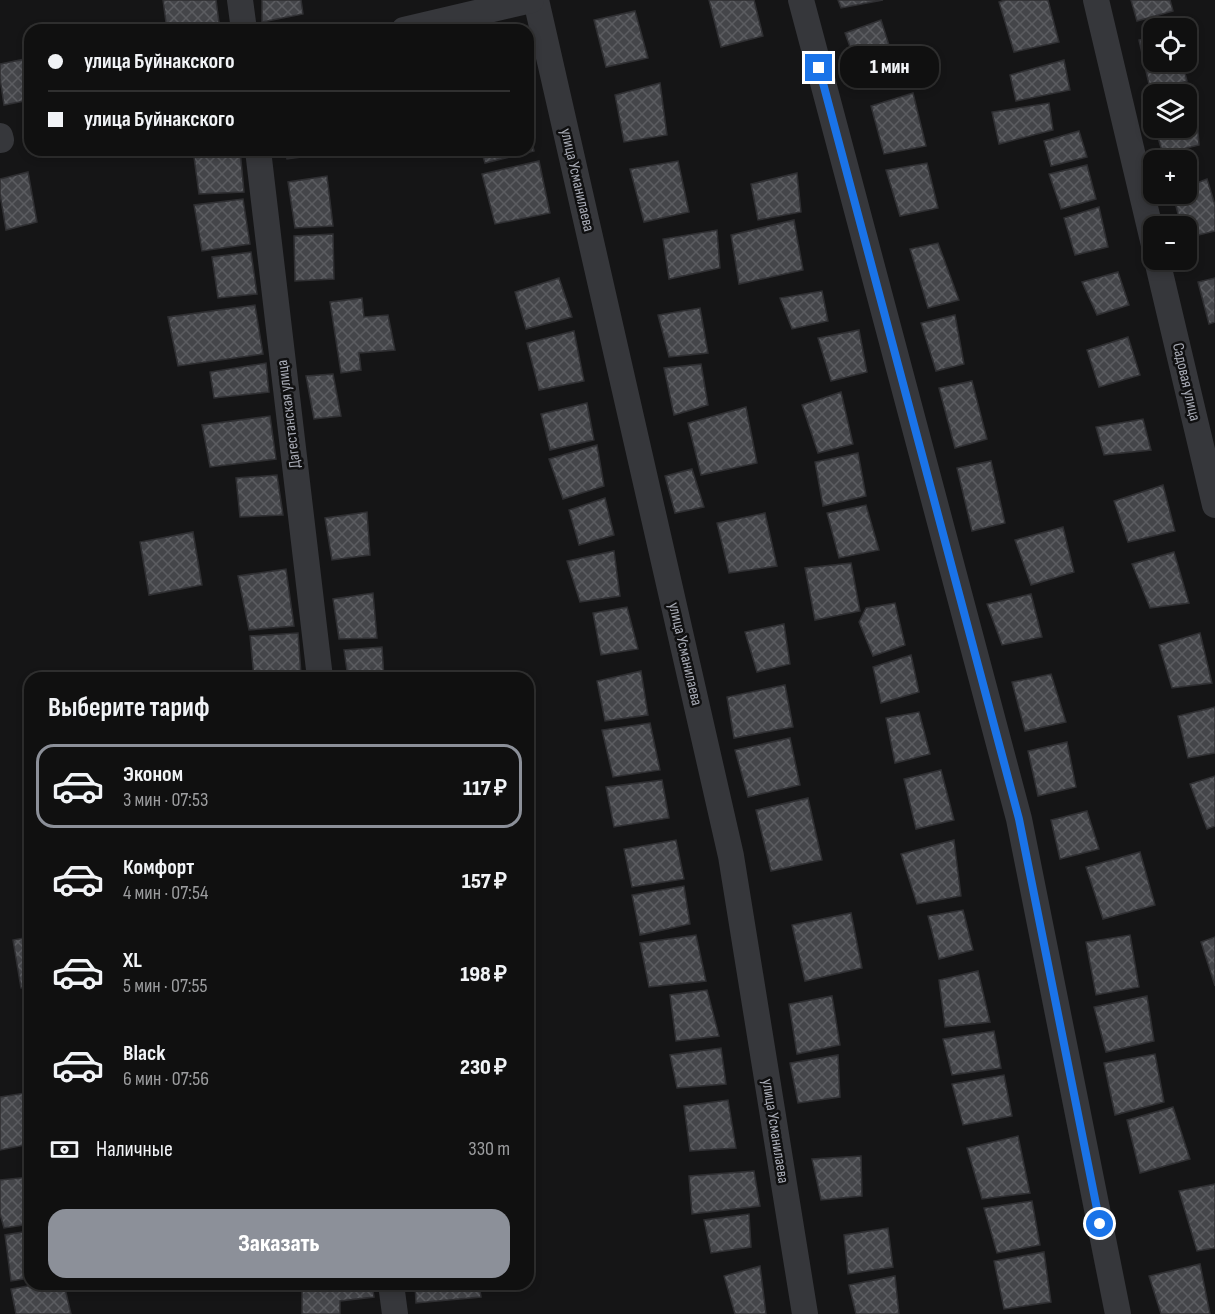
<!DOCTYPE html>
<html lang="ru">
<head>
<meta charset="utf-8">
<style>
  :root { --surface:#101010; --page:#191919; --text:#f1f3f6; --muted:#9c9d9f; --line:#303030; --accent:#8c9099 }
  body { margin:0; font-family:"Sofia Sans Condensed",sans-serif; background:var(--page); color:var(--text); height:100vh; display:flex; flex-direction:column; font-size:22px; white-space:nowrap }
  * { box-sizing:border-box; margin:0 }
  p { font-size:20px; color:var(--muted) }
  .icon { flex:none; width:33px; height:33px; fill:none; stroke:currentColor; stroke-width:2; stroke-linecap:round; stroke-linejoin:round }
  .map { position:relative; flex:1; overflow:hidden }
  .details { position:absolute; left:24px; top:672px; width:510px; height:618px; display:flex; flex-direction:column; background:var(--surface); border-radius:18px; box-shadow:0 3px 9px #0003,0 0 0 2px var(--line) }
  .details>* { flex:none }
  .top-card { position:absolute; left:24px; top:24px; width:510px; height:132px; border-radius:18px; box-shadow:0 3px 9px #0003,0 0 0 2px var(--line); display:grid; align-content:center; height:132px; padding:0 24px; background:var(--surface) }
  .tools { position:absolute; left:1143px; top:18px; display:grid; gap:12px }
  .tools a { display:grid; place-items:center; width:54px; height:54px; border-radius:12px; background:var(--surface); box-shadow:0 3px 9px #0003,0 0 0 2px var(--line); font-size:30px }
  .end { position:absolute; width:27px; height:27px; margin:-14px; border:8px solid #1a73e8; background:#fff; box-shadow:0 0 0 3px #fff }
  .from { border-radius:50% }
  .bubble { position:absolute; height:42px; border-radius:18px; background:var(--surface); box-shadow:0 3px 9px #0003,0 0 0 2px var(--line); font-size:20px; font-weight:800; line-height:42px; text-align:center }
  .top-card b { display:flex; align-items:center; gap:21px; height:57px; font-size:22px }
  .top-card b+b { border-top:2px solid var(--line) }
  .top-card i { width:15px; height:15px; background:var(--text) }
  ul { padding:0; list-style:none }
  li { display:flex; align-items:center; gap:18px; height:84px; margin:0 12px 9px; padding:0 12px; border:3px solid transparent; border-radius:18px }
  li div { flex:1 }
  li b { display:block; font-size:22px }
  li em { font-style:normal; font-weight:800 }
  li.current { border-color:var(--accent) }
  li>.icon { width:54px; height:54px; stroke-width:1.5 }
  h2 { padding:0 24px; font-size:27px; line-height:72px }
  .pay { display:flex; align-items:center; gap:15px; height:66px; padding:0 24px; font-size:22px }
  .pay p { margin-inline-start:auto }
  .button { display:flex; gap:12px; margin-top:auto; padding:12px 24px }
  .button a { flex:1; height:69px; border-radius:18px; background:var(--accent); color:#fff; font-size:24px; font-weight:800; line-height:69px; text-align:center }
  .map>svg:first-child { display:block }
  .building { fill:url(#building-cross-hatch); stroke:#2f2f32; stroke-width:1.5 }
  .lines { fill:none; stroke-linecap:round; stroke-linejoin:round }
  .minor { stroke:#36373b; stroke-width:26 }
  .route { stroke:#1a73e8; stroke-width:8 }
  .labels { text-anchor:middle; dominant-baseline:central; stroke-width:5; stroke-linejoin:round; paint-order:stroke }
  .street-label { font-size:16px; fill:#a8abb5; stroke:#101011 }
</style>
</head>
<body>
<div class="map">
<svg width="1215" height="1314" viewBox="0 0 1215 1314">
  <defs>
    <pattern id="building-cross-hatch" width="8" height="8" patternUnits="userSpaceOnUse" patternTransform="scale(1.5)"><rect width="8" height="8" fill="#444549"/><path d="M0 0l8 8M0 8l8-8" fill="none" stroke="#5c5d61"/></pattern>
  </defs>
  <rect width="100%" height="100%" fill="#151516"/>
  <g class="building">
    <polygon points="163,0 216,0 220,30 167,30"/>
    <polygon points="262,0 301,0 303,14 262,22"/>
    <polygon points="709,0 754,0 763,36 721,47"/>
    <polygon points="838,0 883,0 841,8"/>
    <polygon points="1005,0 1048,0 1059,42 1014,52 999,2"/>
    <polygon points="1131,0 1170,0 1173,11 1137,21"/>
    <polygon points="635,11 648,58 606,67 594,20"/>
    <polygon points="881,20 894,61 860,74 845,33"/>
    <polygon points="1154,37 1154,62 1182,62 1187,81 1151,93 1139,40"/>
    <polygon points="30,58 30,100 4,105 0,78 0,64"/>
    <polygon points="1064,60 1070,90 1016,101 1010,75"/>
    <polygon points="660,83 667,135 624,142 615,95"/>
    <polygon points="913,93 926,146 884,154 871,106"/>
    <polygon points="1049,103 1053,130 999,144 992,112"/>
    <polygon points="1196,105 1199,145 1163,154 1155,128 1186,128 1186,107"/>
    <polygon points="528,125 534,151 485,163 481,150 528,150"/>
    <polygon points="1079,131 1087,157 1051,166 1044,141"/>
    <polygon points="193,150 240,150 244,192 199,194"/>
    <polygon points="285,150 323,150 323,154 287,159"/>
    <polygon points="539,161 550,213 495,224 482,174"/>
    <polygon points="678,161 689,212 644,222 630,169"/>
    <polygon points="927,163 938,208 900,216 886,170"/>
    <polygon points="1087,165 1096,199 1061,209 1049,174"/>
    <polygon points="28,172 37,222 6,230 0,194 0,179"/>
    <polygon points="797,173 801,212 758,220 751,184"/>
    <polygon points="327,176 333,226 295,228 288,182"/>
    <polygon points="1207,179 1215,205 1215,231 1186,238 1186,226 1181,226 1173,194 1186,194 1186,187"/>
    <polygon points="243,199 250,244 202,251 194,205"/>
    <polygon points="1099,207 1108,247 1075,255 1064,218"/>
    <polygon points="794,220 803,270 739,284 731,235"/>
    <polygon points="717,230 720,268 669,279 663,239"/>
    <polygon points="333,234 334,279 295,281 294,236"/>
    <polygon points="938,243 959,300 928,308 910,249"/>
    <polygon points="251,252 257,294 218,298 212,257"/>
    <polygon points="1118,272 1129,305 1097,315 1082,282"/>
    <polygon points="559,278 572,317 526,329 515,292"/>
    <polygon points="1215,278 1215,322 1209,324 1198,282"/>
    <polygon points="822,291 828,321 792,329 780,298"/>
    <polygon points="362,298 364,317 388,315 395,350 359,353 361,370 341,373 330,302"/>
    <polygon points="255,305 263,354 178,366 168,317"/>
    <polygon points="700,308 708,353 669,357 658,315"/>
    <polygon points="955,315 964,364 936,371 921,323"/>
    <polygon points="859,330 867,372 831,381 818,338"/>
    <polygon points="574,331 584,381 539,390 527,343"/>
    <polygon points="1128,337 1140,375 1099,387 1087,350"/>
    <polygon points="266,363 269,392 214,398 210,372"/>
    <polygon points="701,364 708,405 674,415 664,368"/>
    <polygon points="333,374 341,416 314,419 306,376"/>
    <polygon points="972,381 987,439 955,448 939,388"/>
    <polygon points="841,392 853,444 818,453 802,405"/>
    <polygon points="587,403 594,440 550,450 541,414"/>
    <polygon points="746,407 757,463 701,475 688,423"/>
    <polygon points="270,416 276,459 210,467 202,425"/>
    <polygon points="1143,419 1151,450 1104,455 1096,427"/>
    <polygon points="597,445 604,486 563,499 549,459"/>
    <polygon points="858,453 866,496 823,506 815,462"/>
    <polygon points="991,461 1005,523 972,531 957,468"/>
    <polygon points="692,469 704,507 675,513 665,476"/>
    <polygon points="277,475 283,515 240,517 236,478"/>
    <polygon points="1163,485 1175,531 1128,542 1114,501"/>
    <polygon points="605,498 614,535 579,545 569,510"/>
    <polygon points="866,505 879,550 839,558 827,513"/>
    <polygon points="367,512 370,555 332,560 325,518"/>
    <polygon points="765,513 777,566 729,573 717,523"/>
    <polygon points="1063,527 1074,572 1031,585 1015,540"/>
    <polygon points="193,532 202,585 149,595 140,542"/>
    <polygon points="614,551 620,596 580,602 567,561"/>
    <polygon points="1174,552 1189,603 1150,608 1132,564"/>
    <polygon points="851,563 860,611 815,620 805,568"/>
    <polygon points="286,569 294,626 249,630 238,576"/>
    <polygon points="373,593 377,638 339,639 333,599"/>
    <polygon points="1031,594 1042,637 1002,645 987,604"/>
    <polygon points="895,603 905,645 873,656 859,622 866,608"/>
    <polygon points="627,607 638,649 601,655 593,613"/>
    <polygon points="784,624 790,664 757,672 745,632"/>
    <polygon points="298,633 301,674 254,678 250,636"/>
    <polygon points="1200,633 1212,683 1172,688 1159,645"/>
    <polygon points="382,647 384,678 348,678 344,650"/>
    <polygon points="911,655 919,692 881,703 873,667"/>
    <polygon points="641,671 648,715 605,721 597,681"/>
    <polygon points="1051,674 1066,722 1025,731 1012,682"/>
    <polygon points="785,685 793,727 734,738 727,697"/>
    <polygon points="1215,707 1215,753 1188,758 1178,716"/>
    <polygon points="919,712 930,754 895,763 886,718"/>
    <polygon points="650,723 660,770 613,777 602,730"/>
    <polygon points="790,738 800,785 748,797 735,750"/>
    <polygon points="1067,742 1076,787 1038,796 1028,751"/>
    <polygon points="941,770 954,820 916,829 904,779"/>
    <polygon points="1215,776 1215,826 1207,829 1190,784"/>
    <polygon points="662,780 669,818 614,827 606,787"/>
    <polygon points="808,798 822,860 771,871 756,810"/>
    <polygon points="1087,811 1099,849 1060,859 1051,820"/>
    <polygon points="676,840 684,879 632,887 624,849"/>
    <polygon points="954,840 961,896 917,904 901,854"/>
    <polygon points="1140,852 1155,905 1103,919 1086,867"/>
    <polygon points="684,886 690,924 640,935 632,895"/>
    <polygon points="963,910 973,950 939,959 928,916"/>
    <polygon points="851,913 862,968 805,981 792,925"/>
    <polygon points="696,935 706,981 649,987 640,943"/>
    <polygon points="1130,935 1139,987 1096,995 1086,942"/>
    <polygon points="30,937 30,987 21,988 13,940"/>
    <polygon points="1215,937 1215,986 1201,942"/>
    <polygon points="978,971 990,1022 945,1027 939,980"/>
    <polygon points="707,990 719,1036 676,1041 670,995"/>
    <polygon points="832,996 840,1045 797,1054 789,1004"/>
    <polygon points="1147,996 1154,1041 1106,1052 1094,1007"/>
    <polygon points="994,1031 1001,1068 952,1075 943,1039"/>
    <polygon points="721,1048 726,1084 677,1088 670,1055"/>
    <polygon points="1155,1054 1164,1102 1115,1115 1104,1063"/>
    <polygon points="838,1055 840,1097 798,1103 790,1063"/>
    <polygon points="1004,1075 1012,1116 963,1125 952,1084"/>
    <polygon points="25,1093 30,1124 30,1144 0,1150 0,1097"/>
    <polygon points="728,1100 736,1148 690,1151 684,1106"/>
    <polygon points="1173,1107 1190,1159 1140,1173 1127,1120"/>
    <polygon points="1018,1136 1030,1193 982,1199 967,1148"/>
    <polygon points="861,1156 862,1196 821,1200 812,1159"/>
    <polygon points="754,1171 760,1206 692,1214 689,1176"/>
    <polygon points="30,1177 30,1224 4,1228 0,1214 0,1180"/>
    <polygon points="1215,1184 1215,1248 1197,1251 1179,1191"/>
    <polygon points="1032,1201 1040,1245 997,1253 984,1208"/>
    <polygon points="749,1214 751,1247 711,1253 704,1220"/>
    <polygon points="888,1228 893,1267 848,1274 844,1235"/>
    <polygon points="30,1231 30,1278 11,1281 5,1235"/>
    <polygon points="1044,1252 1051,1302 1004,1309 994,1261"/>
    <polygon points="1200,1264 1210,1314 1161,1314 1149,1276"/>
    <polygon points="760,1266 766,1314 735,1314 724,1276"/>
    <polygon points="895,1276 899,1314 856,1314 849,1285"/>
    <polygon points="38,1284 64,1284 71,1314 16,1314 11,1289"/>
    <polygon points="302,1284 372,1284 374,1297 340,1301 340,1314 302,1314"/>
    <polygon points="415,1284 479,1284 481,1297 416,1303"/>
  </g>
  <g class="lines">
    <g class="minor">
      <polyline points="240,0 244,30"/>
      <polyline points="536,0 731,856 805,1314"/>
      <polyline points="801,0 1019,819 1118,1314"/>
      <polyline points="1096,0 1154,245"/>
      <polyline points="404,30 531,0"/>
      <polyline points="0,136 1,140"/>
      <polyline points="258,150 320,678"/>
      <polyline points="1157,260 1215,505"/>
      <polyline points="391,1284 395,1314"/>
    </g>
  </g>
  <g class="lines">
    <polyline class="route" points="819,68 1019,819 1100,1224"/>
  </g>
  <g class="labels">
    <g class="street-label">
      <text transform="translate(577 180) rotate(77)">улица Усманилаева</text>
      <text transform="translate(1186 382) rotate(77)">Садовая улица</text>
      <text transform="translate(289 414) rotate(-97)">Дагестанская улица</text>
      <text transform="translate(685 654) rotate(77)">улица Усманилаева</text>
      <text transform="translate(775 1131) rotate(81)">улица Усманилаева</text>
    </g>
  </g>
</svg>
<div class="tools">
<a><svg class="icon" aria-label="locate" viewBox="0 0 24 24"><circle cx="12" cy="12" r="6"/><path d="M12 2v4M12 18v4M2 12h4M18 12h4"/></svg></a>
<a><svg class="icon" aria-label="layers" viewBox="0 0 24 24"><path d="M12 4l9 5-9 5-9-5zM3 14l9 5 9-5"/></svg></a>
<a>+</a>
<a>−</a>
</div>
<i class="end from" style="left:1100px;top:1224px"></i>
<i class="end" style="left:819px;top:68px"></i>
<div class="bubble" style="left:840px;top:46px;width:99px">1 мин</div>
<div class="top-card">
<b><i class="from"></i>улица Буйнакского</b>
<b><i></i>улица Буйнакского</b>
</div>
<section class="details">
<h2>Выберите тариф</h2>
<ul>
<li class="current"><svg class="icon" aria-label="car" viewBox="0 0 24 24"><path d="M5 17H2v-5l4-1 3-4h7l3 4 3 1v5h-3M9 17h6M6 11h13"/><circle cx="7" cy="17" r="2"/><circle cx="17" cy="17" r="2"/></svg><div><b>Эконом</b><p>3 мин · 07:53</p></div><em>117 ₽</em></li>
<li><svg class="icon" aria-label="car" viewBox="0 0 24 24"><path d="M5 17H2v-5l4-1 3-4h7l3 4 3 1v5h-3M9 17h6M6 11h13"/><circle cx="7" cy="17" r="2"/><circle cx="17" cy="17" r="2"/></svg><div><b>Комфорт</b><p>4 мин · 07:54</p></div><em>157 ₽</em></li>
<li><svg class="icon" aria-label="car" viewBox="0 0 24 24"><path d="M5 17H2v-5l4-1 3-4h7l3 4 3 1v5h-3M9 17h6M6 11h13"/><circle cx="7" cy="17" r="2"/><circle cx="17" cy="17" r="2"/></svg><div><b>XL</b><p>5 мин · 07:55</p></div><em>198 ₽</em></li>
<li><svg class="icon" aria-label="car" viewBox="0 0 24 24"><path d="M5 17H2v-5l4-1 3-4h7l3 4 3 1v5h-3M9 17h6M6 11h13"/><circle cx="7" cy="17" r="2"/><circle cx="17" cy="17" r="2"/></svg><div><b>Black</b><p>6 мин · 07:56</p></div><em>230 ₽</em></li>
</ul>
<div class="pay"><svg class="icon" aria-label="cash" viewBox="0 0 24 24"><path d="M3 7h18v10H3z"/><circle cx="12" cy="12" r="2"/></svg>Наличные<p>330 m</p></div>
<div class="button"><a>Заказать</a></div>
</section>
</div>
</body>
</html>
